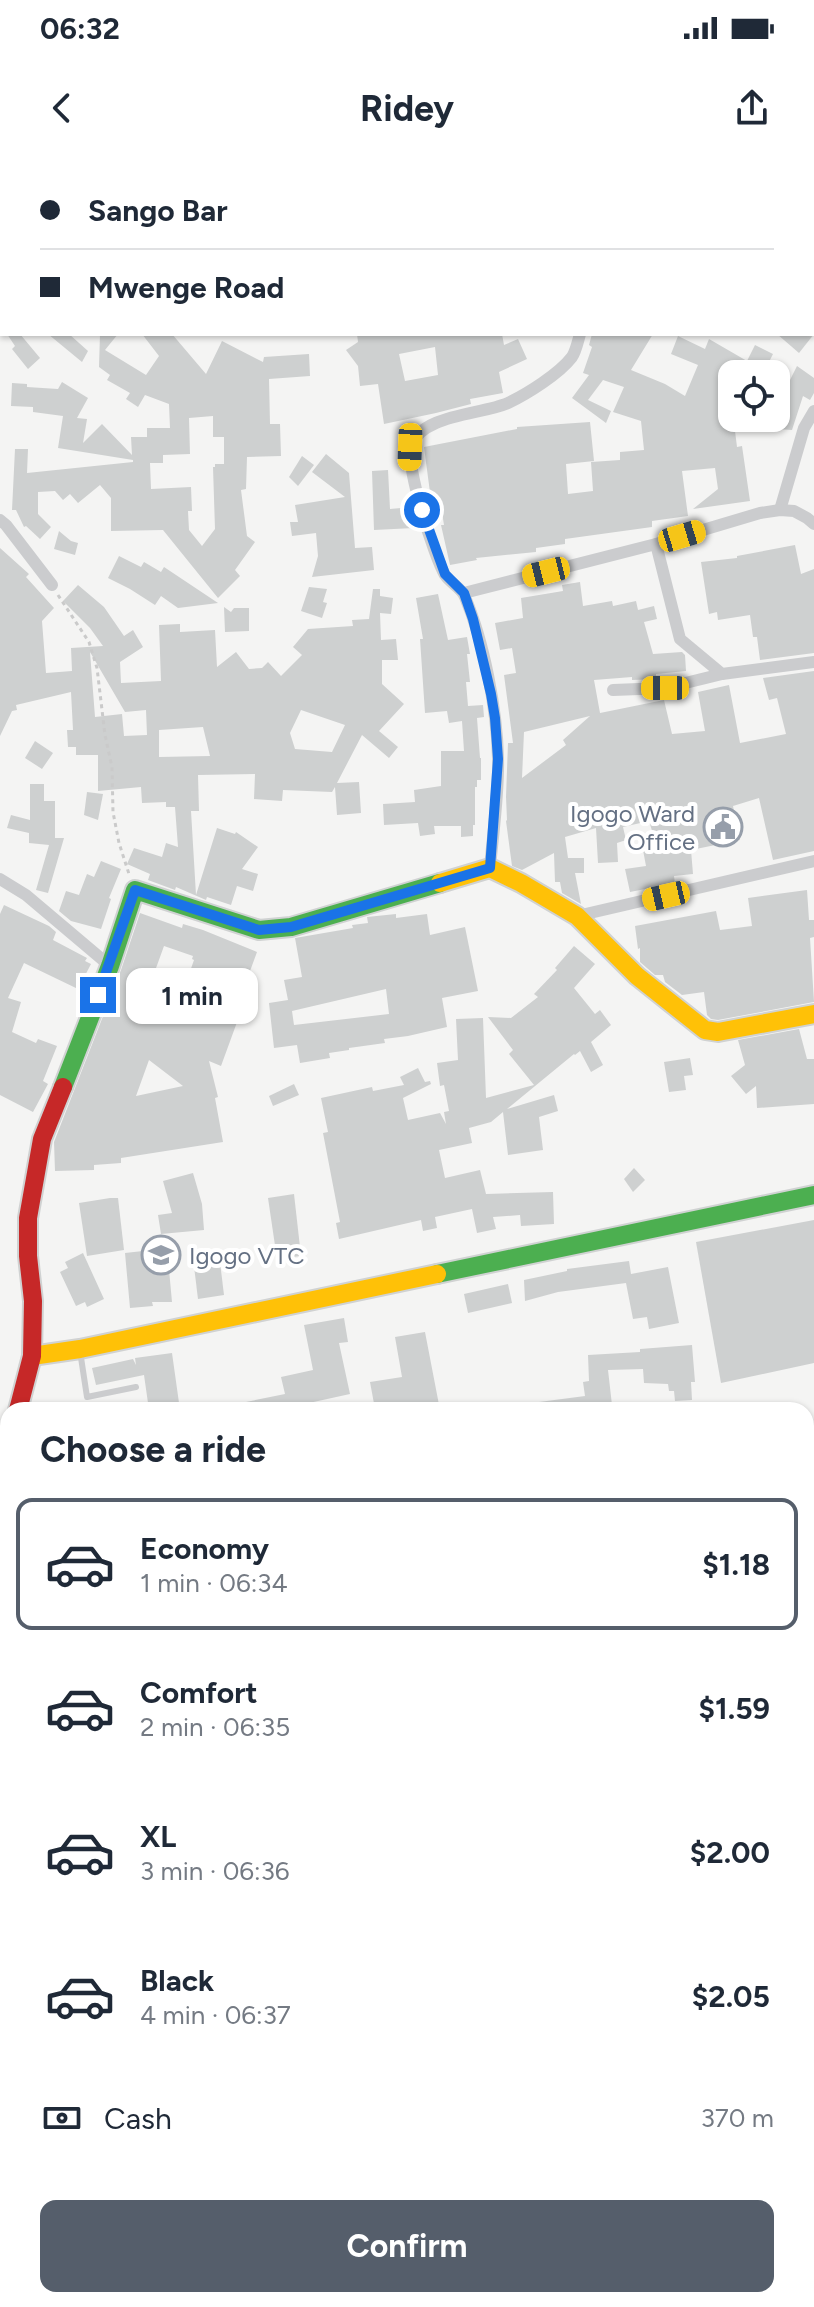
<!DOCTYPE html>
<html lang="en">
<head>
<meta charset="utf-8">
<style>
  :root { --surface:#fff; --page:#f6f6f7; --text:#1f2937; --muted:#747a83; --line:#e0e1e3; --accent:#555e6b }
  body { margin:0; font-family:Figtree,sans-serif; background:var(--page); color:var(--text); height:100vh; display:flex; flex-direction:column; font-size:30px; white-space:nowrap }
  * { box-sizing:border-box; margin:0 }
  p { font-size:26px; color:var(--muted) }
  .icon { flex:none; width:44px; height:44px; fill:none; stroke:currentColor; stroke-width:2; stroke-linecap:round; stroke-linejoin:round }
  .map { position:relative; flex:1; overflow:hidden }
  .sheet { position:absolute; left:0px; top:1242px; width:814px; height:906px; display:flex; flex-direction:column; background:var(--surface); border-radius:24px 24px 0 0; box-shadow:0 2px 6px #0004 }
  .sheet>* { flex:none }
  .guide { position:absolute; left:0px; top:0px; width:814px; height:176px; box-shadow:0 2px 6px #0004; display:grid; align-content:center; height:176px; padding:0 40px; background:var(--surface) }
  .tools { position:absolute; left:718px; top:200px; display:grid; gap:16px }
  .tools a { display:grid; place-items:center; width:72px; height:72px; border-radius:16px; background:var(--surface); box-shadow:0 2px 6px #0004; font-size:40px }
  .end { position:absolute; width:36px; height:36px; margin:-18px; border:10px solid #1a73e8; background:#fff; box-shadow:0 0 0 4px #fff }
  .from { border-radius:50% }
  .bubble { position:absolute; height:56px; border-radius:16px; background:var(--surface); box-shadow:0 2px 6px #0004; font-size:26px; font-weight:700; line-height:56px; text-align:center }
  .car { position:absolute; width:24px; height:48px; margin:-24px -12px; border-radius:10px; box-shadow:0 0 6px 2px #0007; background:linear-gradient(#f5c518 24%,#345 0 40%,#f5c518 0 76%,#345 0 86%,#f5c518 0) }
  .guide b { display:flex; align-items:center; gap:28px; height:76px; font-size:30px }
  .guide b+b { border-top:2px solid var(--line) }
  .guide i { width:20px; height:20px; background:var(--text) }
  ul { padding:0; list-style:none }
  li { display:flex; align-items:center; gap:24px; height:132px; margin:0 16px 12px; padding:0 24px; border:4px solid transparent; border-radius:16px }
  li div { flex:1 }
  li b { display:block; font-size:30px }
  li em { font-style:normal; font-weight:700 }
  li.current { border-color:var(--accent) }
  li>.icon { width:72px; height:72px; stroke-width:1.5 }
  h2 { padding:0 40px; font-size:36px; line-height:96px }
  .pay { display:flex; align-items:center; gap:20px; height:88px; padding:0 40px; font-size:30px }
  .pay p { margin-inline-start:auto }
  .action { display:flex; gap:16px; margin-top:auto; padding:16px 40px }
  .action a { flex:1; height:92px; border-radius:16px; background:var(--accent); color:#fff; font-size:32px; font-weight:700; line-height:92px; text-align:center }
  .status { display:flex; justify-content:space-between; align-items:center; height:56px; padding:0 40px; background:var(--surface); direction:ltr }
  .status svg { height:22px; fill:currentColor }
  header { display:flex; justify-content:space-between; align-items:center; height:104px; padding:0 40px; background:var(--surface); font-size:36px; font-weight:700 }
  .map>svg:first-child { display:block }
  .built { fill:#e4e5e5 }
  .green { fill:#e3e7e1 }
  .building { fill:#ced0d0; fill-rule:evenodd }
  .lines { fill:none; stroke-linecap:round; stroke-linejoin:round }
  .fast-casing { stroke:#d0d2d2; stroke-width:22 }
  .slow-casing { stroke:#d0d2d2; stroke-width:22 }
  .jam-casing { stroke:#d0d2d2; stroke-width:22 }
  .path { stroke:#cacaca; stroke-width:3; stroke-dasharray:4 4; stroke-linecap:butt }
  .lane { stroke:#cbccce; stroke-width:6 }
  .street { stroke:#cbccce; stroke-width:12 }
  .fast { stroke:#4caf50; stroke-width:18 }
  .slow { stroke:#ffc107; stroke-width:18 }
  .jam { stroke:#c62828; stroke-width:18 }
  .rail-casing { stroke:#c2c3c3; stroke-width:8 }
  .rail { stroke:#fff; stroke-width:5; stroke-dasharray:15; stroke-linecap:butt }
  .route { stroke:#1a73e8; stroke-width:10 }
  .labels { text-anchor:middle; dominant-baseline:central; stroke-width:8; stroke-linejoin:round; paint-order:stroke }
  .poi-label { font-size:24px; fill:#647083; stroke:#fff; text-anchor:end }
</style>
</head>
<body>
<div class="status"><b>06:32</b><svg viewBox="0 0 49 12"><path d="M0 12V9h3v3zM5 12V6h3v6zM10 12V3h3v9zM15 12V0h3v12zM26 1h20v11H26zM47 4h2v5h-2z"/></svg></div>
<header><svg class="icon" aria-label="back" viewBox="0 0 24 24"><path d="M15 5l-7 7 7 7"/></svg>Ridey<svg class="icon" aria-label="share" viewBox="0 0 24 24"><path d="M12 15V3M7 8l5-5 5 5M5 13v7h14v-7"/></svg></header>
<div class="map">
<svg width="814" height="2147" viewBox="0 0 814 2147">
  <rect width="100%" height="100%" fill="#f4f4f3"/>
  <g class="built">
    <polygon points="814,1626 814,1810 806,1812 806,1628"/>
    <polygon points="8,1811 8,2094 0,2096 0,1814"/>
  </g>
  <polygon class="green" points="814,1988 814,2147 723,2147 726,2140 806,2140 806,1993"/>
  <g class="building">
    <polygon points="7,174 20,174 40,198 28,209 12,189 15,186"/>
    <polygon points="48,174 69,174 88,191 82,202"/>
    <path d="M 100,174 L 118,174 L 105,190 L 146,215 L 159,196 L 142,174 L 172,174 L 206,214 L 222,181 L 263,202 L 264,197 L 309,194 L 310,216 L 269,219 L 270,264 L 280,264 L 281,296 L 247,297 L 246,329 L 241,330 L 247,376 L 255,382 L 235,410 L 240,416 L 218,438 L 163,370 L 111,371 L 111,338 L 100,325 L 78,343 L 70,334 L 63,340 L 55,331 L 38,332 L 38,354 L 51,367 L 40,379 L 26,366 L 24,367 L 16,350 L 12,350 L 15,289 L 28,289 L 27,313 L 133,302 L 133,300 L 58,288 L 63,256 L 33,252 L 33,247 L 11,246 L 12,223 L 27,224 L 27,227 L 58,229 L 62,222 L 88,238 L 77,258 L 87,259 L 83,283 L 102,264 L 132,295 L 131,277 L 147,277 L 147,268 L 170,268 L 169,244 L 145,235 L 138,247 L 126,239 L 130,233 L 107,220 L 110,215 L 99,207 ZM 213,256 L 213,277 L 224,277 L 224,304 L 215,304 L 215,307 L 213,307 L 215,369 L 202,386 L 189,370 L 188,351 L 192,351 L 191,327 L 151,329 L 150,303 L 163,303 L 163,295 L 190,294 L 189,258 Z"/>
    <path d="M 357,174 L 502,174 L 504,185 L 518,179 L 527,199 L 499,212 L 503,233 L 470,239 L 471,244 L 436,253 L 384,264 L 378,224 L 360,226 L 358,206 L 346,190 L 358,182 ZM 435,187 L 438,215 L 405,221 L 399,194 Z"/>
    <polygon points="592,174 653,174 631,210 665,224 685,236 698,205 671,194 678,176 705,189 709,179 747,201 755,185 773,194 765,210 772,214 740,214 742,211 732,206 732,263 734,263 737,287 742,286 750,341 693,349 718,329 715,308 682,311 688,356 652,361 652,367 565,379 565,384 536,388 536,392 476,398 477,400 450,405 441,365 444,365 440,340 431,340 424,287 517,269 517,267 590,262 594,301 566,304 568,334 593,331 591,302 620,300 620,292 644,290 641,261 613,252 624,227 603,220 588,240 611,251 606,263 572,238 589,215 583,213 592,187 589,185"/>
    <polygon points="777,174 814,174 799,193"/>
    <polygon points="797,206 814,218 814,233 810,240 803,236 792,270 776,269 776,229 784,232"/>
    <polygon points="326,294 349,313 355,388 372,387 374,410 312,417 318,396 316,373 292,376 290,362 298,362 295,345 345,337 312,312"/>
    <polygon points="302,296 314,305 298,326 289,317"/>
    <polygon points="388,310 390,349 412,347 414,368 374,370 372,311"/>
    <polygon points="59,371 71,381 78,383 75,395 54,389"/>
    <polygon points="795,385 801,414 814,409 814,493 760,500 757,477 753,477 750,455 718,460 717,452 709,454 701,402 737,398 737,396"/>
    <path d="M 0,388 L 29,414 L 26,417 L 54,448 L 42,461 L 46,513 L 72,511 L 71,488 L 103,486 L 90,468 L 63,441 L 78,425 L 104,447 L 124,476 L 133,470 L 143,487 L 120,502 L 121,523 L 161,521 L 159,465 L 180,464 L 180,472 L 215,470 L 217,507 L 236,492 L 249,509 L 262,508 L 268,502 L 281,516 L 302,495 L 293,487 L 308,469 L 353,466 L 352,460 L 369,459 L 373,429 L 380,429 L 380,436 L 393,438 L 391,454 L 380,453 L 381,480 L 396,479 L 398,500 L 382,500 L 382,524 L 404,544 L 379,571 L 398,587 L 389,598 L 362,575 L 337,623 L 359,622 L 361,653 L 337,655 L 335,627 L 332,632 L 283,630 L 282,641 L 254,639 L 255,614 L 198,615 L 199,651 L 191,651 L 196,735 L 217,668 L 235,674 L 236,672 L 258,687 L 242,709 L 258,714 L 253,731 L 237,726 L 231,745 L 207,737 L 206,740 L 176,727 L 175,730 L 148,720 L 150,714 L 127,704 L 134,688 L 162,697 L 166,683 L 178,687 L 175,647 L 166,647 L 166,642 L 142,643 L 141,627 L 98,631 L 98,595 L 76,595 L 76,587 L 68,587 L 67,570 L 73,570 L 71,532 L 16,545 L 17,550 L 12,551 L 0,576 ZM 90,492 L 125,552 L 146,550 L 147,575 L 124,576 L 122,554 L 95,557 ZM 301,550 L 345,565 L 332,592 L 295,589 L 290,573 ZM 203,567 L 210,596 L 159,597 L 159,570 Z"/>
    <polygon points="119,396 141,407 144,402 161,412 164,407 218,443 178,448 161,436 155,445 130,429 108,418"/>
    <path d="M 580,422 L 583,446 L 612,441 L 613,446 L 636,441 L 638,450 L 654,446 L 657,459 L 644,462 L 653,494 L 682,492 L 685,495 L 686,511 L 656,514 L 656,519 L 632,520 L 632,517 L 594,520 L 600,553 L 664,540 L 672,574 L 705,571 L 698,532 L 729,525 L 740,583 L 786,574 L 777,538 L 769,540 L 763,518 L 814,511 L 814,691 L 773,700 L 759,638 L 733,646 L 740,680 L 691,690 L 693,714 L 674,716 L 675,723 L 630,732 L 625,709 L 646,706 L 643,690 L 657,687 L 649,661 L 623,667 L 626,680 L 617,683 L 618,702 L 598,703 L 596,668 L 565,677 L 568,698 L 584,698 L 584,713 L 575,713 L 581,744 L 562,733 L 560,722 L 555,722 L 554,693 L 522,710 L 512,706 L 506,661 L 507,660 L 506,637 L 508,583 L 513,583 L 504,515 L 516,513 L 512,488 L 500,490 L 495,463 L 523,458 L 521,438 L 563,431 L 562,425 ZM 590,556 L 563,580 L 566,585 L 522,618 L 524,572 Z"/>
    <polygon points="309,427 327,429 323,442 327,443 322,458 301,451"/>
    <polygon points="438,434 448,480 467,477 470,494 467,494 470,522 466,522 468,546 483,545 484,557 477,558 480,598 481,598 481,620 477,620 477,627 475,627 475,665 473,665 473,676 461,677 461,666 434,666 435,674 420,676 418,663 384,665 383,644 415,642 414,630 441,626 441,591 464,591 462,561 449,563 447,551 425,553 420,479 423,479 416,438"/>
    <polygon points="224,447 231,452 234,448 249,448 249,471 225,472"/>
    <polygon points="35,581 53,593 42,609 25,598"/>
    <polygon points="30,624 44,624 44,641 55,641 55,678 64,678 48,733 36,730 49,685 29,683 29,673 7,668 11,655 30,660"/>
    <polygon points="87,632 103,634 98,660 84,655"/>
    <polygon points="101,701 121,709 109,738 111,739 101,769 71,761 59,751 66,731 79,735 87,714 94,717"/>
    <polygon points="807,730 809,760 814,760 814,777 810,778 814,842 718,860 711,859 707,855 704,832 682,835 665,822 663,815 655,815 640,802 640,788 638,789 635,766 716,751 720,770 752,766 748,738"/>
    <polygon points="4,745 49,766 56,772 53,780 87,798 85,801 91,804 78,829 24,803 8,838 21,842 12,872 36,883 38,879 57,886 43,921 48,924 33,952 0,935 0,754"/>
    <path d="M 140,753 L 182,768 L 183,764 L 203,770 L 257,792 L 235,852 L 240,854 L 221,906 L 209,901 L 218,937 L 215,938 L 223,982 L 121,998 L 121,1003 L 94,1005 L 94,1010 L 55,1011 L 54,982 L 121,810 ZM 164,786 L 193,796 L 192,799 L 194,800 L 182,834 L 151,822 ZM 149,900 L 183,926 L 136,936 Z"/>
    <path d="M 396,754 L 396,758 L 427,754 L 430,775 L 465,767 L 478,831 L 442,838 L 447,867 L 408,876 L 384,879 L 385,883 L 349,888 L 349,890 L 329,893 L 330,898 L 300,903 L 297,885 L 274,888 L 269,843 L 288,840 L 284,820 L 302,817 L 295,778 L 353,768 L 352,765 L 368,763 L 367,757 ZM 386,829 L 389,854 L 294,865 L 292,851 Z"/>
    <polygon points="574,786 595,804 574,828 595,854 600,850 611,865 591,882 603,905 591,912 580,891 575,895 574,894 507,949 554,935 558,951 539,957 543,990 508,995 503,952 491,962 469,968 472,983 439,990 445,1018 480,1010 486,1034 553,1032 554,1064 521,1066 520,1055 493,1057 496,1069 477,1073 472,1049 435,1057 437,1068 423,1071 421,1060 339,1079 336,1063 340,1062 323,973 328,972 321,938 372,927 373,931 404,925 400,917 418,908 425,922 430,921 431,924 403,938 408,960 440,953 446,964 444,952 449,951 444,925 440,926 437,903 458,900 456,859 483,858 486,938 534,925 509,894 513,890 488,857 511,858 538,837 534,834 557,810 555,808"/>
    <polygon points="799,869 807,899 814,899 814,944 757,948 756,926 746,934 731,916 745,905 738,880"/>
    <polygon points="690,898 693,915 684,916 686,930 669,932 664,902"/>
    <polygon points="294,924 299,935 273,946 269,936"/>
    <polygon points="634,1008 645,1020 633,1032 624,1019"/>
    <polygon points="193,1013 202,1044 204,1070 161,1074 158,1055 172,1053 163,1021"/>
    <polygon points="294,1034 301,1096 277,1099 268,1038"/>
    <polygon points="110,1038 118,1038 124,1090 87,1096 79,1043"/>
    <polygon points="814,1060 814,1203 721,1223 696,1082"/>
    <polygon points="166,1077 172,1142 152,1142 153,1146 130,1148 125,1093 152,1090 151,1078"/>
    <polygon points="83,1093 104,1139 87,1147 85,1142 76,1146 60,1112 68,1108 65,1102"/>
    <polygon points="219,1094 224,1135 198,1139 193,1098"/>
    <polygon points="629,1101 631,1114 668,1107 679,1163 649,1169 647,1157 633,1159 626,1123 558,1132 525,1141 524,1120 567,1111 567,1109"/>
    <polygon points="508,1124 512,1143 468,1153 464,1134"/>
    <polygon points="344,1158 348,1182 339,1183 350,1234 277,1250 237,1250 236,1244 285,1234 281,1217 313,1210 304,1165"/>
    <polygon points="425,1172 440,1250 408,1250 407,1243 375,1249 370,1222 402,1217 395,1177"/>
    <polygon points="692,1185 695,1222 691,1222 692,1240 675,1241 674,1231 669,1231 668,1224 644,1223 643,1209 608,1210 612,1245 604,1246 604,1250 540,1250 539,1242 585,1236 583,1222 589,1221 588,1195 640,1192 640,1189"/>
    <polygon points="172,1193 180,1250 149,1250 144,1215 96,1225 92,1208 133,1199 136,1205 135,1198"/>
  </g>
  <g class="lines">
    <g class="fast-casing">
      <g id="fast">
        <polyline points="63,927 110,806 135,730 259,770 291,767 440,723"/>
        <polyline points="437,1114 814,1035"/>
      </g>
    </g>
    <g class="slow-casing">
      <g id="slow">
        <polyline points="440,723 490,708 521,723 577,756 637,816 705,870 718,872 814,854"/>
        <polyline points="32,1196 80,1189 437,1114"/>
        <polyline points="806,1615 814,1614"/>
      </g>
    </g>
    <g class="jam-casing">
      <g id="jam">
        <polyline points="18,1250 32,1196 33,1141 28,1096 28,1058 42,979 63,927"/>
        <polyline points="0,1788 8,1786"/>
      </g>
    </g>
    <g class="path">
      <polyline points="6,2 9,0"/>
      <polyline points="0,7 2,5"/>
      <polyline points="58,435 89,482 97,508 105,575 112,607 113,652 119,683 129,714"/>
    </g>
    <g class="lane">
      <polyline points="80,1191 87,1237 136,1227"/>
      <polyline points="0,1500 8,1498"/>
    </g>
    <g class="street">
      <polyline points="671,2 671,0"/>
      <polyline points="780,350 804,268 814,251"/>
      <polyline points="0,360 6,365 52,425"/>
      <polyline points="656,384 680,479 722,514 814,502"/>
      <polyline points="464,433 656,384 760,353 780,350 794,351 807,358 814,364"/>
      <polyline points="613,530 665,528 722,514"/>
      <path d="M 490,708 C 493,672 499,634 498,598 C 497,550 484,482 465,437 C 462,428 451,424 445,415 C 434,397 405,304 411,286 C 422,254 481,255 508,243 C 527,234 559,214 572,197 C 576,191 578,181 580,174"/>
      <polyline points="0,719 26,735 110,806"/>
      <polyline points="577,756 814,701"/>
      <polyline points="8,1297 8,1319"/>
      <polyline points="0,1395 8,1392"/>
    </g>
    <use href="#fast" class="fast"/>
    <use href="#slow" class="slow"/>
    <use href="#jam" class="jam"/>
    <g class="rail-casing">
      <g id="rail">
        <polyline points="806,1849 814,1847"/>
        <polyline points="806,1895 814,1890"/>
        <polyline points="806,1913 814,1909"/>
        <polyline points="806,1929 814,1924"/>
        <polyline points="0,2123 8,2120"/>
        <polyline points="282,2147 294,2140"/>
        <polyline points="300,2147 312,2140"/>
        <polyline points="326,2147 338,2140"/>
        <polyline points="351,2147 363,2140"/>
        <polyline points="370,2147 382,2140"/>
        <polyline points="397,2147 413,2140"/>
        <polyline points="524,2147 528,2140"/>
        <polyline points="544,2147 548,2140"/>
        <polyline points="570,2147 575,2140"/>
      </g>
    </g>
    <use href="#rail" class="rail"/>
  </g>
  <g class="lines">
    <polyline class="route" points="98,835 135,730 259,770 291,767 490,708 498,599 495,558 491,534 473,459 464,433 445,414 422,350"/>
  </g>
  <defs>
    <g id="civic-ring" transform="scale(2)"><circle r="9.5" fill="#fff" stroke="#969eaa" stroke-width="1.5"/><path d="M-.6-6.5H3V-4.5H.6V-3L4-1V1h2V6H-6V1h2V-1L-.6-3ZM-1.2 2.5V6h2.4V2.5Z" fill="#969eaa"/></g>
    <g id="university-ring" transform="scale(2)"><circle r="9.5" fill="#fff" stroke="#969eaa" stroke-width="1.5"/><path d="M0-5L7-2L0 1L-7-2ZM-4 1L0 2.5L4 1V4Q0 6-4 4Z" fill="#969eaa"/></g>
  </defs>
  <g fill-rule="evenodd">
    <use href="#civic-ring" x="723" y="667"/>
    <use href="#university-ring" x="161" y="1095"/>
  </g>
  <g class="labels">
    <g class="poi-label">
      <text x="695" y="653">Igogo Ward<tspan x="695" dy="28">Office</tspan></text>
      <text x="189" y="1095" text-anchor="start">Igogo VTC</text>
    </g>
  </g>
</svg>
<div class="tools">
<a><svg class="icon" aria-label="locate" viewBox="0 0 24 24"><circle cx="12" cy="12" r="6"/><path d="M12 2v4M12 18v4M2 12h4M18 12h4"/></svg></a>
</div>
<i class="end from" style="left:422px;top:350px"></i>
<i class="end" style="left:98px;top:835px"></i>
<div class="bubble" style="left:126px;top:808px;width:132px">1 min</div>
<i class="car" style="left:410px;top:287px;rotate:182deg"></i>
<i class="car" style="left:682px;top:376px;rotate:73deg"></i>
<i class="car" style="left:546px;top:412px;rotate:256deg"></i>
<i class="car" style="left:665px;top:528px;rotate:270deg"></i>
<i class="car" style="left:666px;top:736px;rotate:257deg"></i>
<div class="guide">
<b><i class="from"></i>Sango Bar</b>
<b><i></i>Mwenge Road</b>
</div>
<section class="sheet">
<h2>Choose a ride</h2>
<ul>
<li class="current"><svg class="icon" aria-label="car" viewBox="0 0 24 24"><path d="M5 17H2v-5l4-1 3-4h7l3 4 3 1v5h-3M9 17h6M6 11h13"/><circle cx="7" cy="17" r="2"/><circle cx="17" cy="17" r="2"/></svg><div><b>Economy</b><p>1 min · 06:34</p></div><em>$1.18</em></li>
<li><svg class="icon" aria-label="car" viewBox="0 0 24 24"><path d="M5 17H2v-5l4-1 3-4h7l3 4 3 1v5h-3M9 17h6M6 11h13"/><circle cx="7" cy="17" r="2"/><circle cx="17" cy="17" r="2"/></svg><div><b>Comfort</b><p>2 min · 06:35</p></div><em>$1.59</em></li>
<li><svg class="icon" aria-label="car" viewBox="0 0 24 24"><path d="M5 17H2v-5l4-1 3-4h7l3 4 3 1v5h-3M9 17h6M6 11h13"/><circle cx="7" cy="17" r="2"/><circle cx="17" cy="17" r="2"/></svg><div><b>XL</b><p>3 min · 06:36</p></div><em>$2.00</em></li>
<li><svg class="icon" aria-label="car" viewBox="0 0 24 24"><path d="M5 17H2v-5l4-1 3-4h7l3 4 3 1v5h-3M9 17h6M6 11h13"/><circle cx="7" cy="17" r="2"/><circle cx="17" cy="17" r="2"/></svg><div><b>Black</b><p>4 min · 06:37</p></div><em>$2.05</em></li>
</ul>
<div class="pay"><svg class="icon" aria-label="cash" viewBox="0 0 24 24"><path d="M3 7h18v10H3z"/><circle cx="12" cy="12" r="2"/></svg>Cash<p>370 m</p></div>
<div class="action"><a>Confirm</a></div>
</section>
</div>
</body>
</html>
